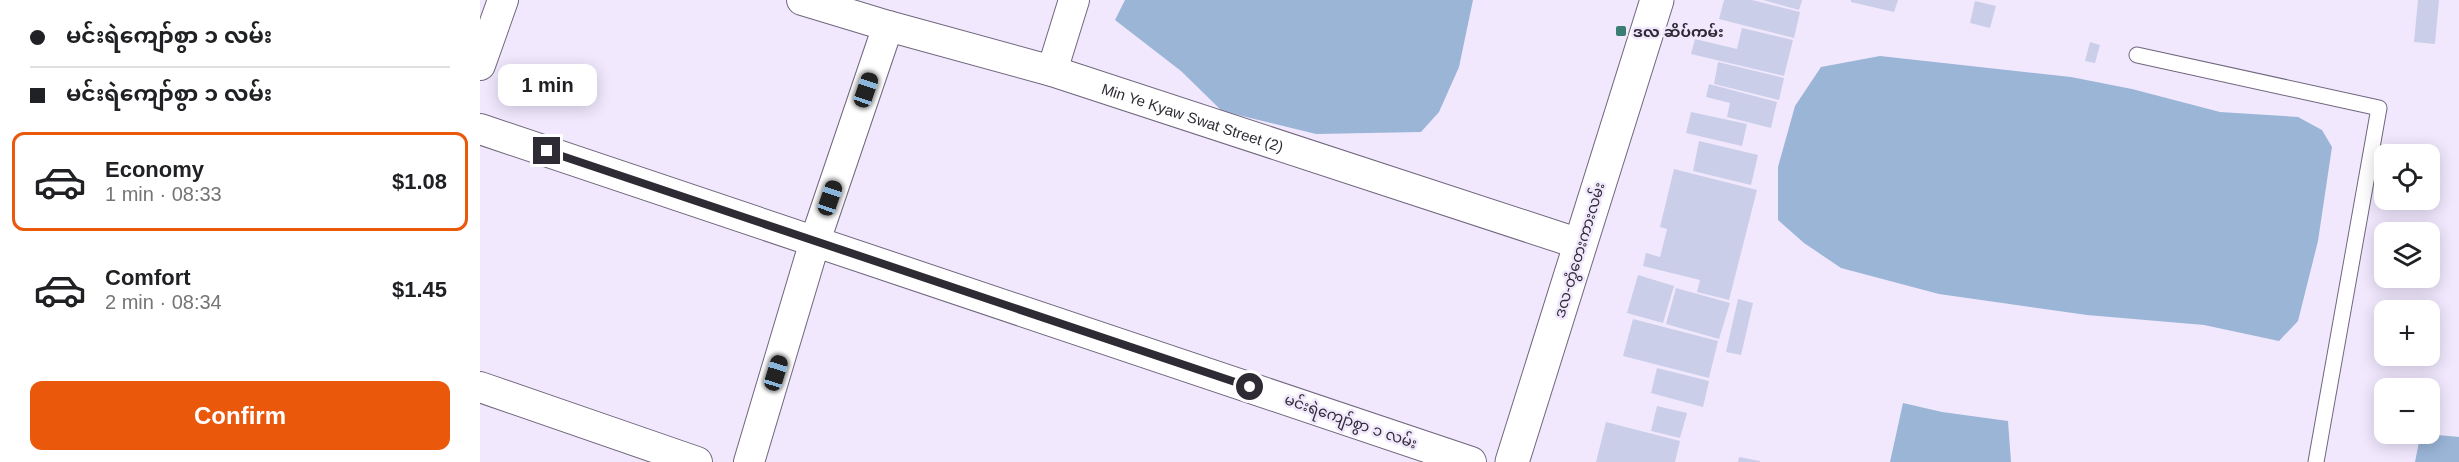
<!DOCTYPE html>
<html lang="en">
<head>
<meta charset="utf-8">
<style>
  :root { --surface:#fff; --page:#f6f6f6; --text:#202124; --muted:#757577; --line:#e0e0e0; --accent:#ea580c }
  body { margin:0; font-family:Helvetica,"Noto Sans Myanmar",sans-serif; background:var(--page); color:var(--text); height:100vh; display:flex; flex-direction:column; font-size:22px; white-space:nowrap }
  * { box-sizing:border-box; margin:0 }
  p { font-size:20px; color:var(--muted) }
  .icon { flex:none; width:33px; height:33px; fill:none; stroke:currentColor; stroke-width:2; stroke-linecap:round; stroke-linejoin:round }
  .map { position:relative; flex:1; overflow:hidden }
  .sheet { display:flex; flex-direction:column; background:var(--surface); width:480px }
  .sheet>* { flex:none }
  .banner { display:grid; align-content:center; height:132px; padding:0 30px; background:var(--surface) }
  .buttons { position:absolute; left:1894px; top:144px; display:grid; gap:12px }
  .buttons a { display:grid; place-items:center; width:66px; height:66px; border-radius:12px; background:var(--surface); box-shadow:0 3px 15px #0003; font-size:30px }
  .end { position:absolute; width:27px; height:27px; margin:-14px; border:8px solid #2f2b35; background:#fff; box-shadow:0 0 0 3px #fff }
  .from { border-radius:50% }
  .bubble { position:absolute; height:42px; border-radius:12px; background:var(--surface); box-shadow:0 3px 15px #0003; font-size:20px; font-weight:800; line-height:42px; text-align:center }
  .car { position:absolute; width:18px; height:36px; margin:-18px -9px; border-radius:8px; box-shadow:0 0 4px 2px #0007; background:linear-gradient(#222 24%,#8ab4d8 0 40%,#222 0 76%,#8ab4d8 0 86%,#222 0) }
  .banner b { display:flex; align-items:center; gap:21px; height:57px; font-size:22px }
  .banner b+b { border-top:2px solid var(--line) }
  .banner i { width:15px; height:15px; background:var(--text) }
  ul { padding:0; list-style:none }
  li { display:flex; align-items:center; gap:18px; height:99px; margin:0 12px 9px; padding:0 18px; border:3px solid transparent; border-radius:12px }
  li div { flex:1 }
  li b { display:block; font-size:22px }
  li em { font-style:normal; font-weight:800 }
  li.on { border-color:var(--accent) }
  li>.icon { width:54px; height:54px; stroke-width:1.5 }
  .primary-button { display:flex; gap:12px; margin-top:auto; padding:12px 30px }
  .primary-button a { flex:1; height:69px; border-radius:12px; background:var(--accent); color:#fff; font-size:24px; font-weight:800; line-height:69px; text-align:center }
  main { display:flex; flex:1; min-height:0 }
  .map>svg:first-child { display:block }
  .water { fill:#9bb5d7 }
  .building { fill:#cacee9 }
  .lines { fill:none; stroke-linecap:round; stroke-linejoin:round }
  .service-casing { stroke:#70667d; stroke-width:17 }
  .minor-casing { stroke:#70667d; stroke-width:32 }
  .secondary-casing { stroke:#70667d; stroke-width:35 }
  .service { stroke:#fff; stroke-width:15 }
  .minor { stroke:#fff; stroke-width:30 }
  .secondary { stroke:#fff; stroke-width:33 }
  .route { stroke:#2f2b35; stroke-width:8 }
  .poi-dot { fill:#3a7e73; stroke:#f1e8fe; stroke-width:2 }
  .labels { text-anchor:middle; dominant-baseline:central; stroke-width:5; stroke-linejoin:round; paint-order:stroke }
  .poi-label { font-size:15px; font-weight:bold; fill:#2f2b35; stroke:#f1e8fe; text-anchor:start }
  .street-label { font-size:15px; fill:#2f2b35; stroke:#f1e8fe }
</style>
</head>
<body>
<main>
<section class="sheet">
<div class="banner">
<b><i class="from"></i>မင်းရဲကျော်စွာ ၁ လမ်း</b>
<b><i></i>မင်းရဲကျော်စွာ ၁ လမ်း</b>
</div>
<ul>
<li class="on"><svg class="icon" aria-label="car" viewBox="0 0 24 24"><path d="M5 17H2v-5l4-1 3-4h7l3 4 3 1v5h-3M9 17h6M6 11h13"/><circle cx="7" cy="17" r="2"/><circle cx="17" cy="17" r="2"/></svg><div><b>Economy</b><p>1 min · 08:33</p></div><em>$1.08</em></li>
<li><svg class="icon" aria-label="car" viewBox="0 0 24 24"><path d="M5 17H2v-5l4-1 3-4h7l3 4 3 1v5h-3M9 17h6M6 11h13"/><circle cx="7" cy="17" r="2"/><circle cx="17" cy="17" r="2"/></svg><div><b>Comfort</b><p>2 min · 08:34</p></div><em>$1.45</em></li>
</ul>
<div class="primary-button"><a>Confirm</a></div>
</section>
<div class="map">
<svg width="1979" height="462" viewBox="0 0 1979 462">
  <rect width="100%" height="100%" fill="#f1e8fe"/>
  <g class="water">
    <polygon points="645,0 993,0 979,67 959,112 941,132 836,134 742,111 701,71 635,20"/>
    <polygon points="1400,56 1591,77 1652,89 1740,112 1818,117 1842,130 1852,147 1838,241 1818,321 1799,341 1724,325 1607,315 1459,294 1361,268 1324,243 1298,220 1298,167 1315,106 1341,67"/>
    <polygon points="1423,403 1462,412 1528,421 1531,462 1410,462"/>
    <polygon points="1958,435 1979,437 1979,462 1935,462 1940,437"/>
  </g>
  <g class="building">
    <polygon points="1244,0 1272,0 1320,12 1314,38 1239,19"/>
    <polygon points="1283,0 1322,0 1319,10"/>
    <polygon points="1371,0 1418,0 1414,12 1371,2"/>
    <polygon points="1938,0 1959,0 1955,44 1934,42"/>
    <polygon points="1495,1 1516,6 1510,28 1490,23"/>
    <polygon points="1262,28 1313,40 1304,76 1211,54 1215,39 1257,49"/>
    <polygon points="1610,42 1620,45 1615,63 1605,61"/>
    <polygon points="1238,62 1304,78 1299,100 1234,84"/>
    <polygon points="1229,84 1297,102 1291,128 1247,117 1250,103 1226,97"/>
    <polygon points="1211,112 1267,124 1262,146 1206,133"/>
    <polygon points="1219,141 1278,155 1271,185 1213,171"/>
    <polygon points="1194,169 1277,190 1249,300 1217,292 1220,280 1163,266 1166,253 1180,257 1187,229 1180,227"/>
    <polygon points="1158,275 1194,286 1183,323 1147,313"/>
    <polygon points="1196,288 1250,303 1239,339 1186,324"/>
    <polygon points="1258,299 1273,303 1261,355 1246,352"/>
    <polygon points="1153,319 1238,341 1229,378 1143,356"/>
    <polygon points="1177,368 1229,381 1223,407 1171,393"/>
    <polygon points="1177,406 1207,413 1200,438 1171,431"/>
    <polygon points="1126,422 1200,441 1195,462 1116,462"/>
    <polygon points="1259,457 1280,461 1280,462 1258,462"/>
  </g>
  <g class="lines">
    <g class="service-casing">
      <polyline id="service" points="1657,55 1899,108 1836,462"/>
    </g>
    <g class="minor-casing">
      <g id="minor">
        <path id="s1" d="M 322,0 L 408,26 L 572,71 L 1100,244"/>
        <polyline points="0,65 23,0"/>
        <polyline points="572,71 594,0"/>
        <polyline points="0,129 991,462"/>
        <polyline points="0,387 217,462"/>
        <polyline points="269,462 335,241 408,26"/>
      </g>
    </g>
    <g class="secondary-casing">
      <polyline id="secondary" points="1032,462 1177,0"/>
    </g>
    <use href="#service" class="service"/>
    <use href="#minor" class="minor"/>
    <use href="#secondary" class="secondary"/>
  </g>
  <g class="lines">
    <polyline class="route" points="67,151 770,387"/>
  </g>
  <rect class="poi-dot" x="1135" y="25" width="12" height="12" rx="3"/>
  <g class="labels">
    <g class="poi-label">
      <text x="1153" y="31">ဒလ ဆိပ်ကမ်း</text>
    </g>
    <g class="street-label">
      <text stroke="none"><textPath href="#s1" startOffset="408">Min Ye Kyaw Swat Street (2)</textPath></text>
      <text transform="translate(1099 250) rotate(-73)">ဒလ-တွံတေးကားလမ်း</text>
      <text transform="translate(871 421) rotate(19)">မင်းရဲကျော်စွာ ၁ လမ်း</text>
    </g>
  </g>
</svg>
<div class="buttons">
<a><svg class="icon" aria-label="locate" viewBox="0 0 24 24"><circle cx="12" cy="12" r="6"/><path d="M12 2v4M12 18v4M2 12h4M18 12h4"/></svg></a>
<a><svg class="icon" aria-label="layers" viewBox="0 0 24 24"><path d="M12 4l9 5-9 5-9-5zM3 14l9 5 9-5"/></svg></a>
<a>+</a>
<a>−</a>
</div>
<i class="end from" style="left:770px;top:387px"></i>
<i class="end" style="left:67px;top:151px"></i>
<div class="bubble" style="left:18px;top:64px;width:99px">1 min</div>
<i class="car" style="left:386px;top:90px;rotate:19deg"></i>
<i class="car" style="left:350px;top:198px;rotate:19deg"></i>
<i class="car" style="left:296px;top:373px;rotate:17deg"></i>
</div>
</main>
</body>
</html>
